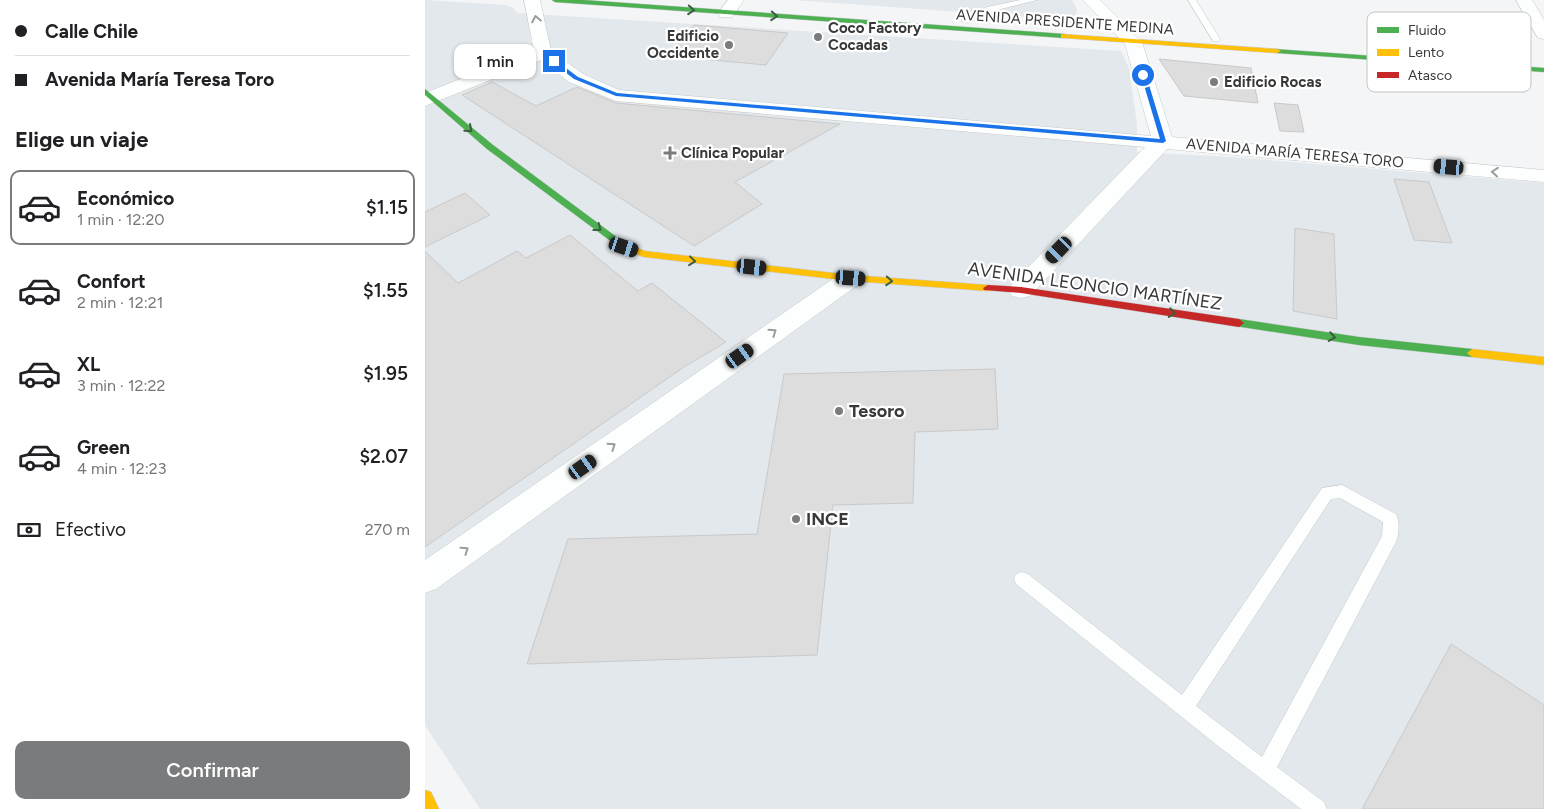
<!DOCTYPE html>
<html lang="es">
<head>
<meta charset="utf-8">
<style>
  :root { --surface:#fff; --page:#f6f6f6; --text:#202124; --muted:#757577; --line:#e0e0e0; --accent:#797b7c }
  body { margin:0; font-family:Figtree,sans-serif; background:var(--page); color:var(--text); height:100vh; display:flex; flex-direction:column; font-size:19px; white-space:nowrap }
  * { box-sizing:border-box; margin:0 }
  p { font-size:16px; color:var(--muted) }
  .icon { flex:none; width:28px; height:28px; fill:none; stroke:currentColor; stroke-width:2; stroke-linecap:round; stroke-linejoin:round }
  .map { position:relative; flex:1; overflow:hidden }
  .details { display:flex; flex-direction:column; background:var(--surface); width:425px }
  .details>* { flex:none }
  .guide { display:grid; align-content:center; height:110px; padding:0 15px; background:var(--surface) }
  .end { position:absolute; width:22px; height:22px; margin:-11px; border:6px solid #1a73e8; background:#fff; box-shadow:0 0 0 2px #fff }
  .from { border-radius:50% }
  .bubble { position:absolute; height:35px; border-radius:10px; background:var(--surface); box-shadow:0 1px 4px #0004; font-size:16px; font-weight:600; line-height:35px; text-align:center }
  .car { position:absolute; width:15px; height:30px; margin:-15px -8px; border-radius:6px; box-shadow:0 0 4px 1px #0007; background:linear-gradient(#222 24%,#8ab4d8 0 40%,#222 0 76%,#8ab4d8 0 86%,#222 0) }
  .guide b { display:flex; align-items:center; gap:18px; height:48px; font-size:19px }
  .guide b+b { border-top:1px solid var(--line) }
  .guide i { width:12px; height:12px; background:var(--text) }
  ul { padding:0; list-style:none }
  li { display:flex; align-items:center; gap:15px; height:75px; margin:0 10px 8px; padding:0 5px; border:2px solid transparent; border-radius:10px }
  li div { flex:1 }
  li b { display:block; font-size:19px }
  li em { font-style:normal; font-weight:600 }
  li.on { border-color:var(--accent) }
  li>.icon { width:45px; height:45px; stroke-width:1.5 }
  h2 { padding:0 15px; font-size:22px; line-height:60px }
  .pay { display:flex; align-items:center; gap:12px; height:55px; padding:0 15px; font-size:19px }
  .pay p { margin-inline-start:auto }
  .button { display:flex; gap:10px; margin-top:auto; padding:10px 15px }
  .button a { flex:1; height:58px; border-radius:10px; background:var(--accent); color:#fff; font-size:20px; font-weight:600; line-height:58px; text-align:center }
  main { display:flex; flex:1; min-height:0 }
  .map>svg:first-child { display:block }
  .built { fill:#e3e8ed }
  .building { fill:#ddd; stroke:#c9c9c9 }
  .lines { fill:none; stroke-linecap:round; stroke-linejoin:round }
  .lane-casing { stroke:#c6c8c9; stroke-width:1 }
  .street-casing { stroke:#c6c8c9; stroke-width:1 }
  .fast-casing { stroke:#c6c8c9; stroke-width:1 }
  .slow-casing { stroke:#c6c8c9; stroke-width:1 }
  .jam-casing { stroke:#c6c8c9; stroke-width:1 }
  .lane { fill:#fdfefe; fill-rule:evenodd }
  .street { fill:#fdfefe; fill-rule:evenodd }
  .fast { fill:#4caf50; fill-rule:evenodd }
  .slow { fill:#ffc107; fill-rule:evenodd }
  .jam { fill:#c62828; fill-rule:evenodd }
  .oneway { stroke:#3e5c41 }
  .oneway2 { stroke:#9a9c9c }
  .route { fill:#1a73e8 }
  .poi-dot { fill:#797b7c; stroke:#fff; stroke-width:2 }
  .labels { text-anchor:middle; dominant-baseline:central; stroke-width:4.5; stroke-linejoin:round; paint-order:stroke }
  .far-street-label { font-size:15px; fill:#38393a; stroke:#fff }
  .far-poi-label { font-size:15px; font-weight:bold; fill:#38393a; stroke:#fff; text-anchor:start }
  .street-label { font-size:18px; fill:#38393a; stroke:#fff }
  .poi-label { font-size:18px; font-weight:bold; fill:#38393a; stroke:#fff; text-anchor:start }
  .key { fill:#fff; stroke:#c3c4c4; stroke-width:1 }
  .key-label { font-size:14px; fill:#38393a }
</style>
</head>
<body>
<main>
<section class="details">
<div class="guide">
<b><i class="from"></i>Calle Chile</b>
<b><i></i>Avenida María Teresa Toro</b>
</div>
<h2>Elige un viaje</h2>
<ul>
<li class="on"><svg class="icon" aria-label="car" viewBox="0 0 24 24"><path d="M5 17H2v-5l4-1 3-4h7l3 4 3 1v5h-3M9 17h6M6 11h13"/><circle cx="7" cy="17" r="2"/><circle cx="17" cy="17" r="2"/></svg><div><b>Económico</b><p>1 min · 12:20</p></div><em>$1.15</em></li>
<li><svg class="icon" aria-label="car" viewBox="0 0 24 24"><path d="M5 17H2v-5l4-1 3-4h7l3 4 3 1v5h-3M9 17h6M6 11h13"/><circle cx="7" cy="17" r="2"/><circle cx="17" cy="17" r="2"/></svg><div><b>Confort</b><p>2 min · 12:21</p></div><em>$1.55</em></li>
<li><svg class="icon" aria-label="car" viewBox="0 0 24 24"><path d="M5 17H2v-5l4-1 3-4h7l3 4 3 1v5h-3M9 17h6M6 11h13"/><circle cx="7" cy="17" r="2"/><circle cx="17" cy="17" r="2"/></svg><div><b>XL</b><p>3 min · 12:22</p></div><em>$1.95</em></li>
<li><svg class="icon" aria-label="car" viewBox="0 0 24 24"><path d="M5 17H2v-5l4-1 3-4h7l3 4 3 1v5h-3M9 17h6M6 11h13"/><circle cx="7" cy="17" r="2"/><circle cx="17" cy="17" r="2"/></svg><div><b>Green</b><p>4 min · 12:23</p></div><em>$2.07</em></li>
</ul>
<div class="pay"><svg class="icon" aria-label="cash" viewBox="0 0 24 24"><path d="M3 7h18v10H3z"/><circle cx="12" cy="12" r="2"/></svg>Efectivo<p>270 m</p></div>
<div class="button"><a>Confirmar</a></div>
</section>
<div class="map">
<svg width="1119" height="809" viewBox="0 0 1119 809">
  <rect width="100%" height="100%" fill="#f3f5f6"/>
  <g class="built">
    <polygon points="0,0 81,5 88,8 92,13 696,51 704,68 712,124 712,152 807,157 1119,183 1119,809 55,809 0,725"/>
    <polygon points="369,0 647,0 652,10 651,14 648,17 634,19"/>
  </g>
  <g class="building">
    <polygon points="269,25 363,33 341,65 243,56"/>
    <polygon points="734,59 826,68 833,103 759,96"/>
    <polygon points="67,82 111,106 152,87 191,103 415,124 310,182 337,204 269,246 37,95"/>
    <polygon points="849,103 873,105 879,132 855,131"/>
    <polygon points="969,179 1004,182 1027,243 989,240"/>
    <polygon points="40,193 65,215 0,247 0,212"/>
    <polygon points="870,228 909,234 912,319 868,311"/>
    <polygon points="145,235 213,291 227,283 301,342 259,367 0,547 0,251 33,283 92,251 101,258"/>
    <polygon points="570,369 573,429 490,432 488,503 408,505 392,655 102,664 143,539 332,534 359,374"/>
    <polygon points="1026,644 1119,705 1119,809 937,809"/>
  </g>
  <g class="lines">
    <g class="lane-casing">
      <g id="lane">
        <polygon points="596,0 612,0 568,11 543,23 536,21 562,7"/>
        <polygon points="763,0 771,0 795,39 794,41 788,41"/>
        <path d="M 917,485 L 971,514 C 975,522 974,534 971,542 L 852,767 L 899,802 L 902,809 L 876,809 L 793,746 L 591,584 L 589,579 L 591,574 L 597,572 L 603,574 L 757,695 L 897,488 ZM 915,498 L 958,522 L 957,536 L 837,757 L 771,706 L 906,499 Z"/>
      </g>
    </g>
    <g class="street-casing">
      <g id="street">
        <polygon points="99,0 115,0 126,51 158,74 194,90 726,136 700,44 658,0 675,0 717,42 747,137 1119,170 1119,182 742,149 605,296 596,298 587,296 584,290 587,284 720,147 191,101 144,82 116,60 0,106 0,93 109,50"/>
        <polygon points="303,0 319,0 307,17 295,17 293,13"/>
        <polygon points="1091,0 1107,0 1119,20 1119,39 1113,38"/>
        <polygon points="426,270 434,272 438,278 434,284 11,589 0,593 0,560 418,272"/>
      </g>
    </g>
    <g class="fast-casing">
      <g id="fast">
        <polygon points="127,0 158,0 639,34 643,36 639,38 130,2"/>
        <polygon points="849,49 1119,68 1119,72 852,53 848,51"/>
        <polygon points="0,89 68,145 201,244 201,248 195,248 62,149 0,95"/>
        <polygon points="814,319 934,337 1047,349 1052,353 1047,357 934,345 810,326 809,323"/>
      </g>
    </g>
    <g class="slow-casing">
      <g id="slow">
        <polygon points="636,34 852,49 856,51 852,53 639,38 636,38"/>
        <polygon points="198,243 220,251 426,275 563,285 568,288 563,291 426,281 219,257 195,248 193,246"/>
        <polygon points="1047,349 1119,357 1119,365 1047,357 1042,353"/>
        <polygon points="0,790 6,792 14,809 0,809"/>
      </g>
    </g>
    <g class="jam-casing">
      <polygon id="jam" points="563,285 596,287 814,319 819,323 814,327 596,293 559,290 558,288"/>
    </g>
    <use href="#lane" class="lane"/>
    <use href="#street" class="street"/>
    <use href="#fast" class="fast"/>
    <use href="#slow" class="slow"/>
    <use href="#jam" class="jam"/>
  </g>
  <defs><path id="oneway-chevron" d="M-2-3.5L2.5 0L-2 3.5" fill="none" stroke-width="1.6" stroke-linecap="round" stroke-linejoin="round" transform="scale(1.25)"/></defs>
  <g class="oneway">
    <use href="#oneway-chevron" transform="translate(266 10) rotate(4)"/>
    <use href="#oneway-chevron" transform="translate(349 16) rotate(4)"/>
    <use href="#oneway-chevron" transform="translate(44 129) rotate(41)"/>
    <use href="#oneway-chevron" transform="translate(173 228) rotate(37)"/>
    <use href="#oneway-chevron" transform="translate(267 261) rotate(6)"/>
    <use href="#oneway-chevron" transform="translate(464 281) rotate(4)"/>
    <use href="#oneway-chevron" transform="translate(747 313) rotate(9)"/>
    <use href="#oneway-chevron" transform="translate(907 337) rotate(9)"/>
  </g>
  <g class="oneway2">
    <use href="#oneway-chevron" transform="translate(111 19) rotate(-101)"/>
    <use href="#oneway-chevron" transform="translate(1070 172) rotate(-175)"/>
    <use href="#oneway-chevron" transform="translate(348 332) rotate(-35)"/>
    <use href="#oneway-chevron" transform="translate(187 446) rotate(-35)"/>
    <use href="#oneway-chevron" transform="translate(40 550) rotate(-35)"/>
  </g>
  <polygon class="route" points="129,59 153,77 192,93 735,139 716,75 718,73 721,75 741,141 738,143 191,96 149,79 127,62"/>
  <g class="poi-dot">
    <circle cx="393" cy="37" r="5"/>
    <circle cx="304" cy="45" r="5"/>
    <circle cx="789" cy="82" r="5"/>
    <path d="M242.5 145.5h5v5h5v5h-5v5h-5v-5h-5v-5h5z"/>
    <circle cx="414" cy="411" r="5"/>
    <circle cx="371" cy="519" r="5"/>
  </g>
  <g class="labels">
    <g class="far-street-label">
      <text transform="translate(640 22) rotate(4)">AVENIDA PRESIDENTE MEDINA</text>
      <text transform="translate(870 153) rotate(5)">AVENIDA MARÍA TERESA TORO</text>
    </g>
    <g class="far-poi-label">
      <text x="403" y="28">Coco Factory<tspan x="403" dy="17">Cocadas</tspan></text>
      <text x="294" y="36" text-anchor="end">Edificio<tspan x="294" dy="17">Occidente</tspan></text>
      <text x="799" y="82">Edificio Rocas</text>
      <text x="256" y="153">Clínica Popular</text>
    </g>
    <g class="street-label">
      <text transform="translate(670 286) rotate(8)">AVENIDA LEONCIO MARTÍNEZ</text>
    </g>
    <g class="poi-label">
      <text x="424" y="411">Tesoro</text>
      <text x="381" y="519">INCE</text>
    </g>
  </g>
  <rect x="942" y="12" width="164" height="80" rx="8" class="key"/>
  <rect x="952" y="27" width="22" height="6" fill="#4caf50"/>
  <rect x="952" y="49" width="22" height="7" fill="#ffc107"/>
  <rect x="952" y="72" width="22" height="6" fill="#c62828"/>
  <g class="key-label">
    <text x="983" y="35">Fluido</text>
    <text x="983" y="57">Lento</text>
    <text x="983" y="80">Atasco</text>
  </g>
</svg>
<i class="end from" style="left:718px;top:75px"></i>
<i class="end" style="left:129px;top:61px"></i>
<div class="bubble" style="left:29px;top:44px;width:82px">1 min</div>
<i class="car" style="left:1024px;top:167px;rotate:275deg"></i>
<i class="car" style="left:199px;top:247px;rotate:108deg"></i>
<i class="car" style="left:634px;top:250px;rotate:224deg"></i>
<i class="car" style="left:327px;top:267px;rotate:96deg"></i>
<i class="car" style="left:426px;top:278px;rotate:94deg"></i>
<i class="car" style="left:315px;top:356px;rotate:55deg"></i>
<i class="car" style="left:158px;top:467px;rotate:55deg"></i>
</div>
</main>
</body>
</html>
